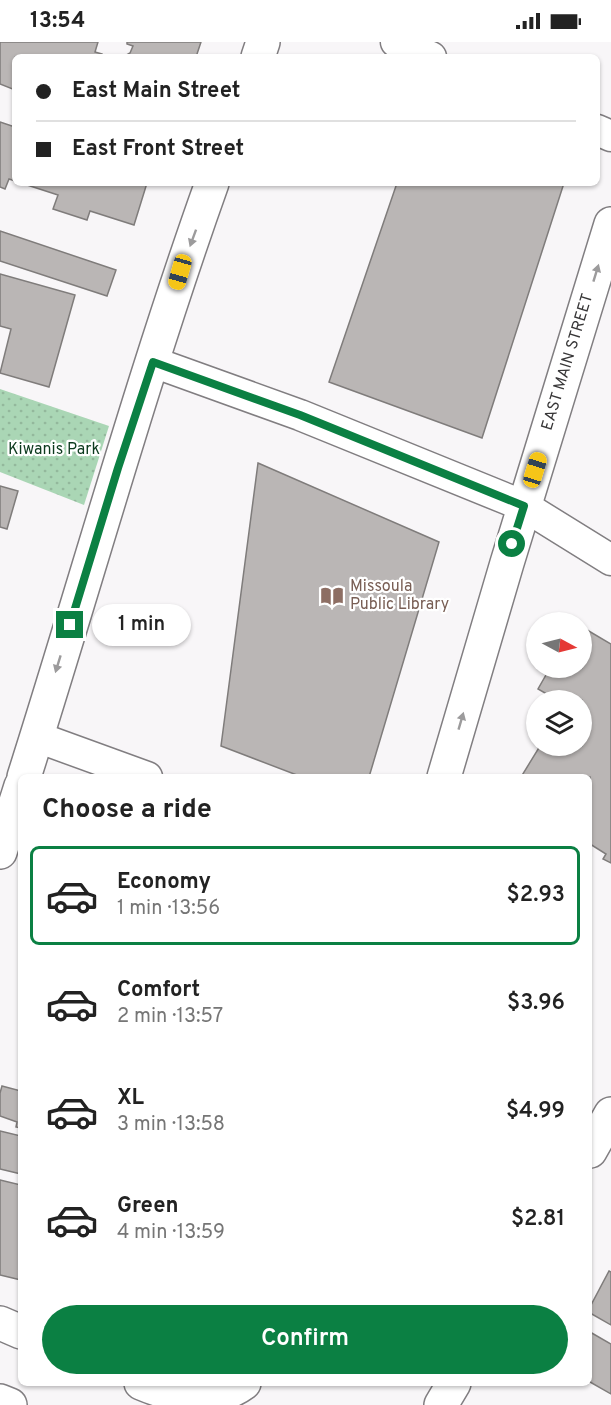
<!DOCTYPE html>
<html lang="en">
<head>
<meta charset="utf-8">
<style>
  :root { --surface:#fff; --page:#f2f2f2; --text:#222; --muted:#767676; --line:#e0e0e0; --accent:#0b8043 }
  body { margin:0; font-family:Overpass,sans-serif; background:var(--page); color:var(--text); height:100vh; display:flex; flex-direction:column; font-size:22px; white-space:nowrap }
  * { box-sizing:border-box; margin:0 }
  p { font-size:20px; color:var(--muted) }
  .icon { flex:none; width:33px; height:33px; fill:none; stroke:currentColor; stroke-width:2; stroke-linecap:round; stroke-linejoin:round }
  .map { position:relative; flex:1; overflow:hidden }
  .details { position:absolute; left:18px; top:732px; width:574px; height:612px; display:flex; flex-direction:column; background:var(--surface); border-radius:9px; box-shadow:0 2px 4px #0004 }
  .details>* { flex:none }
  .guide { position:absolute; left:12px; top:12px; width:588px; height:132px; border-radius:9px; box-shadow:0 2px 4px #0004; display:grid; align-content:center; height:132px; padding:0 24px; background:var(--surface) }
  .needle { width:39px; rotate:97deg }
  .controls { position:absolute; left:526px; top:570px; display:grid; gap:12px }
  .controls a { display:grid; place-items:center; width:66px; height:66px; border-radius:50%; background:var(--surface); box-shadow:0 2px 4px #0004; font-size:30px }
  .end { position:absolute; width:27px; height:27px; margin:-14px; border:8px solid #0b8043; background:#fff; box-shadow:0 0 0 3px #fff }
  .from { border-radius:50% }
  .bubble { position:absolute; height:42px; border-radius:21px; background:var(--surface); box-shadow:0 2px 4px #0004; font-size:20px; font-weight:600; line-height:42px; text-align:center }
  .car { position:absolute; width:18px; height:36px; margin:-18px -9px; border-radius:8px; box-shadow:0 0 4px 2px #0007; background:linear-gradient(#f5c518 24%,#345 0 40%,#f5c518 0 76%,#345 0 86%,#f5c518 0) }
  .guide b { display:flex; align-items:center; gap:21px; height:57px; font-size:22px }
  .guide b+b { border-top:2px solid var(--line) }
  .guide i { width:15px; height:15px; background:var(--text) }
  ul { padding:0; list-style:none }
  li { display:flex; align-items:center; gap:18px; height:99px; margin:0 12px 9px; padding:0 12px; border:3px solid transparent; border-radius:9px }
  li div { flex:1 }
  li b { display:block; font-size:22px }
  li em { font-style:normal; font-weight:600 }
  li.active { border-color:var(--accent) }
  li>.icon { width:54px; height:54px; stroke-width:1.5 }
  h2 { padding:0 24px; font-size:27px; line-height:72px }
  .action { display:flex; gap:12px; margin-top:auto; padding:12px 24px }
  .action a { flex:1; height:69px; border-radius:36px; background:var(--accent); color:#fff; font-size:24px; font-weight:600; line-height:69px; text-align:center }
  .status { display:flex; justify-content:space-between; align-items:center; height:42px; padding:0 30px; background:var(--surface); direction:ltr }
  .status svg { height:16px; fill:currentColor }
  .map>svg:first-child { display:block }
  .park { fill:url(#park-dots) }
  .building { fill:#bab6b5; stroke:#7f7c7b; stroke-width:1.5 }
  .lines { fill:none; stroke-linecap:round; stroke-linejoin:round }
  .street-casing { stroke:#817e81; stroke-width:33 }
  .secondary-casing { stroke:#817e81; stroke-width:36 }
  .primary-casing { stroke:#817e81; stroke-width:36 }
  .highway-casing { stroke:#817e81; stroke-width:36 }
  .street { stroke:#fff; stroke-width:30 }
  .secondary { stroke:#fff; stroke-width:33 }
  .primary { stroke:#fff; stroke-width:33 }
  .highway { stroke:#fff; stroke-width:33 }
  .oneway { fill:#9c9b9c }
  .route { stroke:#0b8043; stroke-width:8 }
  .labels { text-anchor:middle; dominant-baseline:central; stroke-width:4.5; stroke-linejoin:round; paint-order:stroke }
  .street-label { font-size:16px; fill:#383738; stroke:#fff }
  .park-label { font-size:16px; fill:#0c3a1e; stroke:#fff }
  .education-label { font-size:16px; fill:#785e54; stroke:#fff; text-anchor:start }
</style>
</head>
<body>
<div class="status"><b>13:54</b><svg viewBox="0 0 49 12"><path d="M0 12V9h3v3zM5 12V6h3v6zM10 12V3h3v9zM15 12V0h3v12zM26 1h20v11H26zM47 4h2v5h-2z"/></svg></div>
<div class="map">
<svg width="611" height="1363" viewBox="0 0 611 1363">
  <defs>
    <pattern id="park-dots" width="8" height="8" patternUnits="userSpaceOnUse" patternTransform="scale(1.5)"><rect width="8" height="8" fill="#aad6b5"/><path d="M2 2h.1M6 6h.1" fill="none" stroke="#93b89c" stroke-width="1.8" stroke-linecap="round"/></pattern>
  </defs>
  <rect width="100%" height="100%" fill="#f8f6f8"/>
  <polygon class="park" points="0,347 109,384 84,463 0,430"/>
  <g class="building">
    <polygon points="0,0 98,0 95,10 102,12 101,15 15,15 15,48 0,42"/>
    <polygon points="127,0 201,0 196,15 123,15 130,11 133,4 127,2"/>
    <polygon points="0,80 15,85 15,139 9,137 5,147 0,145"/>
    <polygon points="21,141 147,141 134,183 90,169 87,178 53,167 58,153"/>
    <polygon points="397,141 564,141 482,396 329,340"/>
    <polygon points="0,189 116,228 107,254 0,219"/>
    <polygon points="0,232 75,253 49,345 0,331 11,287 0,284"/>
    <polygon points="258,421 439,500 369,735 302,735 221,704"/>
    <polygon points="0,444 18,449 7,487 0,485"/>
    <polygon points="582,585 611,602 611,821 603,817 606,812 590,802 590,735 521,735 540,704 582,704 582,658 557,658 538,647 550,626 582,626"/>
    <polygon points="2,1044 21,1049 21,1086 16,1085 17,1080 0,1074 0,1051"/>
    <polygon points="0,1089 21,1094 21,1132 0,1127"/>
    <polygon points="0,1138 21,1143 21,1238 0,1233"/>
    <polygon points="609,1229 611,1230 611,1283 590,1271 590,1265"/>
    <polygon points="590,1290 611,1302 611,1352 590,1340"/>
  </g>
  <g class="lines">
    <g class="street-casing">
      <g id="street">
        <polyline points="396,0 431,15"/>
        <polyline points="597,88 611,94"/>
        <polyline points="153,320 300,373 524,464 611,518"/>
        <polyline points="37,695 147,735"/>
      </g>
    </g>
    <g class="secondary-casing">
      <g id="secondary">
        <polyline points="258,15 263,0"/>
        <path d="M 24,735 C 87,537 142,337 212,141"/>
        <polyline points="444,735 507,521 611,182"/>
        <polyline points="0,810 21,744"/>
        <polyline points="0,1281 21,1290"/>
        <path d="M 141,1341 C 174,1355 214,1363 244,1341"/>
      </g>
    </g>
    <g class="primary-casing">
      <g id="primary">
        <polyline points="590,1109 611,1072"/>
        <polyline points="441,1363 454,1341"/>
      </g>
    </g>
    <g class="highway-casing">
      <polyline id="highway" points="0,1359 10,1363"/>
    </g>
    <use href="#street" class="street"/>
    <use href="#secondary" class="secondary"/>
    <use href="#primary" class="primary"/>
    <use href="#highway" class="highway"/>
  </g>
  <defs><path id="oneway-solid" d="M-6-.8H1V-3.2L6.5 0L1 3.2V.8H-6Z" transform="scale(1.5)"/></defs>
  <g class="oneway">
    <use href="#oneway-solid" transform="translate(193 196) rotate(110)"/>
    <use href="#oneway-solid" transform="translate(596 231) rotate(-73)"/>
    <use href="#oneway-solid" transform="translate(58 622) rotate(107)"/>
    <use href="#oneway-solid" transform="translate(461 679) rotate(-74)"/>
  </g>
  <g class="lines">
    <polyline class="route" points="70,583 118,426 153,320 300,373 524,464 512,502"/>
  </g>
  <defs>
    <g id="library-bare" transform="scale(1.8)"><path d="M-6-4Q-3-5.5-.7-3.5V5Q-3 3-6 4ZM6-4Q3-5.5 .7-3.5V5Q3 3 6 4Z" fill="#8d6e63" stroke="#fff" stroke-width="2.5" paint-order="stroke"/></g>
  </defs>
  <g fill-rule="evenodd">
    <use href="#library-bare" x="332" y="554"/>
  </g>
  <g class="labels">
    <g class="street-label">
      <text transform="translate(568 320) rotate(-73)">EAST MAIN STREET</text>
    </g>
    <g class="park-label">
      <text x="54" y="408">Kiwanis Park</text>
    </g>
    <g class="education-label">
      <text x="350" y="545">Missoula<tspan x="350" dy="18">Public Library</tspan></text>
    </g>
  </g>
</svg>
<div class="controls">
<a><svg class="needle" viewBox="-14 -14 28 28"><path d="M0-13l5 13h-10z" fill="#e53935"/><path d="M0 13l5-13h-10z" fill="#767676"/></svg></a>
<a><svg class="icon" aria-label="layers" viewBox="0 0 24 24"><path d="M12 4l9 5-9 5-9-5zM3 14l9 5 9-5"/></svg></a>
</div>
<i class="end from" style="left:512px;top:502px"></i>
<i class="end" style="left:70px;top:583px"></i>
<div class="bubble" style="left:92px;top:562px;width:99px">1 min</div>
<i class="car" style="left:180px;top:230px;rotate:196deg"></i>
<i class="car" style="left:535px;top:428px;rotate:17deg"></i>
<div class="guide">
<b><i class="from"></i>East Main Street</b>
<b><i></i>East Front Street</b>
</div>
<section class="details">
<h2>Choose a ride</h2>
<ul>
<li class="active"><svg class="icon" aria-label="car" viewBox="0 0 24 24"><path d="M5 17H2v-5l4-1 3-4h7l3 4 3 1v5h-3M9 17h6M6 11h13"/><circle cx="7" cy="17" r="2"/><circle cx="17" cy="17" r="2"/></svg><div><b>Economy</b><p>1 min · 13:56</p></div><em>$2.93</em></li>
<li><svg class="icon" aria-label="car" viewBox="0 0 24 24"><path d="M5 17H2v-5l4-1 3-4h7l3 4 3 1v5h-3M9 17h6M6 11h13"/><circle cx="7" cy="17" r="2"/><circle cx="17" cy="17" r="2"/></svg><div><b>Comfort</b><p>2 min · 13:57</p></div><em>$3.96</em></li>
<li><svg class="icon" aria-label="car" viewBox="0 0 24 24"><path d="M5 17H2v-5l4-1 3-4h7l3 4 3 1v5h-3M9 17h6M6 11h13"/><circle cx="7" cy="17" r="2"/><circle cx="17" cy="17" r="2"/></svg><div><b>XL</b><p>3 min · 13:58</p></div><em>$4.99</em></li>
<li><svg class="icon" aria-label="car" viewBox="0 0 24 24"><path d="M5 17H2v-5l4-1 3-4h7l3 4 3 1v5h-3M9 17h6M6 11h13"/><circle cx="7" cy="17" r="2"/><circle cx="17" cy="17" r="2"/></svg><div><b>Green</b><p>4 min · 13:59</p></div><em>$2.81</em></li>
</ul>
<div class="action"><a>Confirm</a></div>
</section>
</div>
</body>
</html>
